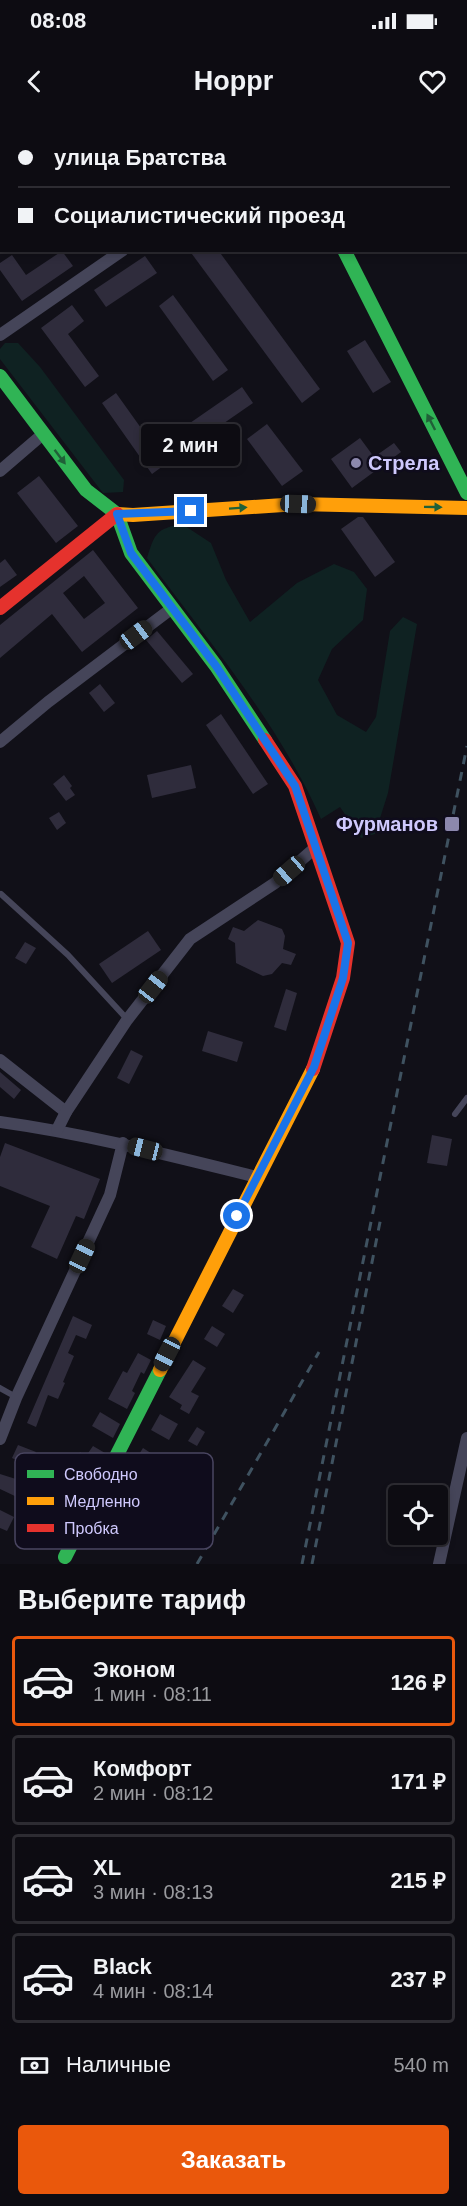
<!DOCTYPE html>
<html lang="ru">
<head>
<meta charset="utf-8">
<style>
  :root { --surface:#0d0c12; --page:#1b1a20; --text:#f1f3f6; --muted:#9a9b9f; --line:#2d2c32; --accent:#ea580c }
  body { margin:0; font-family:Arial,sans-serif; background:var(--page); color:var(--text); height:100vh; display:flex; flex-direction:column; font-size:22px; white-space:nowrap }
  * { box-sizing:border-box; margin:0 }
  p { font-size:20px; color:var(--muted) }
  .icon { flex:none; width:33px; height:33px; fill:none; stroke:currentColor; stroke-width:2; stroke-linecap:round; stroke-linejoin:round }
  .map { position:relative; height:1444px; overflow:hidden }
  .side { display:flex; flex-direction:column; background:var(--surface); flex:1 }
  .side>* { flex:none }
  .banner { position:absolute; left:0px; top:0px; width:468px; height:132px; box-shadow:0 3px 9px #0003,0 0 0 2px var(--line); display:grid; align-content:center; height:132px; padding:0 18px; background:var(--surface) }
  .controls { position:absolute; left:388px; top:1365px; display:grid; gap:12px }
  .controls a { display:grid; place-items:center; width:60px; height:60px; border-radius:6px; background:var(--surface); box-shadow:0 3px 9px #0003,0 0 0 2px var(--line); font-size:30px }
  .end { position:absolute; width:27px; height:27px; margin:-14px; border:8px solid #1a73e8; background:#fff; box-shadow:0 0 0 3px #fff }
  .from { border-radius:50% }
  .bubble { position:absolute; height:42px; border-radius:6px; background:var(--surface); box-shadow:0 3px 9px #0003,0 0 0 2px var(--line); font-size:20px; font-weight:600; line-height:42px; text-align:center }
  .car { position:absolute; width:18px; height:36px; margin:-18px -9px; border-radius:8px; box-shadow:0 0 4px 2px #0007; background:linear-gradient(#222 24%,#8ab4d8 0 40%,#222 0 76%,#8ab4d8 0 86%,#222 0) }
  .banner b { display:flex; align-items:center; gap:21px; height:57px; font-size:22px }
  .banner b+b { border-top:2px solid var(--line) }
  .banner i { width:15px; height:15px; background:var(--text) }
  ul { padding:0; list-style:none }
  li { display:flex; align-items:center; gap:18px; height:90px; margin:0 12px 9px; padding:0 6px; border:3px solid var(--line); border-radius:6px }
  li div { flex:1 }
  li b { display:block; font-size:22px }
  li em { font-style:normal; font-weight:600 }
  li.selected { border-color:var(--accent) }
  li>.icon { width:54px; height:54px; stroke-width:1.5 }
  h2 { padding:0 18px; font-size:27px; line-height:72px }
  .pay { display:flex; align-items:center; gap:15px; height:66px; padding:0 18px; font-size:22px }
  .pay p { margin-inline-start:auto }
  .primary-button { display:flex; gap:12px; margin-top:auto; padding:12px 18px }
  .primary-button a { flex:1; height:69px; border-radius:6px; background:var(--accent); color:#fff; font-size:24px; font-weight:600; line-height:69px; text-align:center }
  .status { display:flex; justify-content:space-between; align-items:center; height:42px; padding:0 30px; background:var(--surface); direction:ltr }
  .status svg { height:16px; fill:currentColor }
  header { display:flex; justify-content:space-between; align-items:center; height:78px; padding:0 18px; background:var(--surface); font-size:27px; font-weight:600 }
  .map>svg:first-child { display:block }
  .green { fill:#0f2222 }
  .building { fill:#2f2c3c; fill-rule:evenodd }
  .lines { fill:none; stroke-linecap:round; stroke-linejoin:round }
  .lane { stroke:#454559; stroke-width:6 }
  .street { stroke:#454559; stroke-width:12 }
  .fast { stroke:#30b455; stroke-width:14 }
  .slow { stroke:#ff9f0a; stroke-width:14 }
  .jam { stroke:#e5322d; stroke-width:14 }
  .rail { stroke:#3f5260; stroke-width:3; stroke-dasharray:9 8; stroke-linecap:butt }
  .oneway { fill:#206038 }
  .route { stroke:#1a73e8; stroke-width:8 }
  .poi-dot { fill:#8c88ad; stroke:#0f0c1c; stroke-width:2 }
  .labels { text-anchor:middle; dominant-baseline:central; stroke-width:5; stroke-linejoin:round; paint-order:stroke }
  .poi-label { font-size:20px; font-weight:bold; fill:#cfc9fd; stroke:#0f0c1c; text-anchor:start }
  .key { fill:#0f0c1c; stroke:#494560; stroke-width:1.5 }
  .key-label { font-size:16px; fill:#cfc9fd }
</style>
</head>
<body>
<div class="status"><b>08:08</b><svg viewBox="0 0 49 12"><path d="M0 12V9h3v3zM5 12V6h3v6zM10 12V3h3v9zM15 12V0h3v12zM26 1h20v11H26zM47 4h2v5h-2z"/></svg></div>
<header><svg class="icon" aria-label="back" viewBox="0 0 24 24"><path d="M15 5l-7 7 7 7"/></svg>Hoppr<svg class="icon" aria-label="heart" viewBox="0 0 24 24"><path d="M12 20l-8-8c-3-5 5-10 8-4 3-6 11-1 8 4z"/></svg></header>
<div class="map">
<svg width="467" height="1444" viewBox="0 0 467 1444">
  <rect width="100%" height="100%" fill="#111018"/>
  <g class="green">
    <polygon points="5,223 18,223 40,247 124,360 123,372 103,373 0,239 0,229"/>
    <path d="M 182,404 L 211,423 L 226,460 L 250,502 L 297,463 L 334,444 L 354,452 L 367,469 L 363,500 L 332,529 L 318,560 L 337,595 L 366,612 L 376,597 L 390,511 L 403,497 L 417,504 L 388,673 L 375,714 L 361,718 L 340,687 L 321,699 C 278,602 209,522 147,438 C 155,413 156,409 182,404 Z"/>
  </g>
  <g class="building">
    <polygon points="189,130 218,130 320,269 302,283"/>
    <polygon points="62,131 73,146 22,181 0,150 0,143 12,135 26,155"/>
    <polygon points="145,136 157,153 106,187 94,170"/>
    <polygon points="173,175 228,250 213,261 159,186"/>
    <polygon points="72,185 84,201 68,214 99,256 85,267 41,208"/>
    <polygon points="365,220 391,262 373,273 347,231"/>
    <polygon points="242,267 253,283 201,319 190,303"/>
    <polygon points="116,273 156,329 178,314 188,328 152,354 102,283"/>
    <polygon points="267,304 303,351 282,366 247,319"/>
    <polygon points="360,318 374,337 394,323 401,332 352,368 331,339"/>
    <polygon points="39,356 78,406 56,423 17,373"/>
    <polygon points="358,397 363,397 395,442 375,457 341,409"/>
    <path d="M 93,430 L 138,488 L 82,532 L 52,494 L 0,538 L 0,505 ZM 84,456 L 105,483 L 84,499 L 63,473 Z"/>
    <polygon points="5,439 17,455 0,467 0,443"/>
    <polygon points="157,511 193,554 182,563 146,520"/>
    <polygon points="100,564 115,583 104,592 89,573"/>
    <polygon points="221,594 268,664 253,674 206,605"/>
    <polygon points="191,645 196,668 152,678 147,655"/>
    <polygon points="64,655 72,666 70,668 75,675 66,681 53,664"/>
    <polygon points="59,692 66,703 57,710 49,698"/>
    <polygon points="258,800 282,809 285,816 283,829 296,834 291,845 282,843 272,854 263,856 236,843 235,823 228,819 233,807 244,811"/>
    <polygon points="148,811 161,830 112,863 99,844"/>
    <polygon points="25,822 36,828 26,844 15,838"/>
    <polygon points="286,869 297,873 286,911 274,907"/>
    <polygon points="208,911 243,922 237,942 202,931"/>
    <polygon points="131,930 143,936 129,964 117,958"/>
    <polygon points="0,952 21,970 14,979 0,967"/>
    <polygon points="432,1015 452,1019 447,1046 427,1043"/>
    <polygon points="5,1023 100,1059 84,1099 76,1096 57,1139 31,1127 50,1086 0,1066 0,1037"/>
    <polygon points="233,1169 244,1175 233,1193 222,1186"/>
    <polygon points="73,1196 92,1205 86,1219 76,1215 68,1233 74,1236 63,1262 65,1263 58,1279 48,1275 36,1307 27,1303"/>
    <polygon points="153,1200 166,1206 160,1220 147,1214"/>
    <polygon points="212,1206 225,1214 217,1227 204,1219"/>
    <polygon points="138,1233 151,1240 144,1254 141,1252 132,1271 135,1273 127,1289 108,1279 123,1251 127,1253"/>
    <polygon points="193,1240 206,1248 191,1272 199,1276 189,1294 180,1289 182,1285 169,1277"/>
    <polygon points="100,1292 120,1304 113,1318 92,1306"/>
    <polygon points="160,1294 178,1304 169,1320 151,1310"/>
    <polygon points="197,1307 205,1312 197,1326 188,1321"/>
    <polygon points="18,1325 36,1332 29,1346 12,1338"/>
    <polygon points="93,1326 105,1333 89,1358 71,1347 80,1332 86,1336"/>
    <polygon points="143,1328 163,1341 156,1352 153,1350 133,1379 121,1371 139,1341 136,1339"/>
    <polygon points="0,1354 19,1360 18,1363 24,1366 19,1378 0,1369"/>
    <polygon points="0,1390 14,1397 7,1411 0,1408"/>
  </g>
  <g class="lines">
    <g class="lane">
      <polyline points="438,2 441,0"/>
      <polyline points="1,774 68,835 127,899"/>
      <polyline points="455,994 467,978"/>
      <polyline points="0,1268 16,1277"/>
    </g>
    <g class="street">
      <polyline points="0,215 123,130"/>
      <polyline points="0,351 43,314"/>
      <polyline points="0,622 48,582 171,489"/>
      <polyline points="0,940 66,992"/>
      <path d="M 0,1002 C 87,1014 172,1036 257,1057"/>
      <polyline points="57,1010 66,992 127,900 190,819 275,763 316,727"/>
      <polyline points="0,1319 16,1278 110,1075 123,1023"/>
      <polyline points="439,1444 467,1318"/>
    </g>
    <g class="fast">
      <polyline points="344,130 467,373"/>
      <polyline points="0,256 86,370 117,394 131,433 216,546 265,620"/>
      <polyline points="65,1437 160,1250"/>
    </g>
    <g class="slow">
      <polyline points="278,0 279,2"/>
      <polyline points="117,394 133,395 298,384 467,388"/>
      <polyline points="160,1250 313,949"/>
    </g>
    <g class="jam">
      <polyline points="0,488 117,394"/>
      <polyline points="265,620 295,666 348,823 343,858 313,949"/>
    </g>
    <g class="rail">
      <polyline points="197,1444 319,1232"/>
      <polyline points="302,1444 467,626"/>
      <polyline points="312,1444 381,1097"/>
    </g>
  </g>
  <defs><path id="oneway-solid" d="M-6-.8H1V-3.2L6.5 0L1 3.2V.8H-6Z" transform="scale(1.5)"/></defs>
  <g class="oneway">
    <use href="#oneway-solid" transform="translate(431 302) rotate(-117)"/>
    <use href="#oneway-solid" transform="translate(60 337) rotate(53)"/>
    <use href="#oneway-solid" transform="translate(433 387) rotate(1)"/>
    <use href="#oneway-solid" transform="translate(238 388) rotate(-4)"/>
  </g>
  <g class="lines">
    <polyline class="route" points="191,391 117,394 131,433 216,546 295,666 348,823 343,858 314,947 237,1096"/>
  </g>
  <g class="poi-dot">
    <circle cx="356" cy="343" r="6"/>
    <rect x="444" y="696" width="16" height="16" rx="3"/>
  </g>
  <g class="labels">
    <g class="poi-label">
      <text x="368" y="343">Стрела</text>
      <text x="438" y="704" text-anchor="end">Фурманов</text>
    </g>
  </g>
  <rect x="15" y="1333" width="198" height="96" rx="9" class="key"/>
  <rect x="27" y="1350" width="27" height="8" fill="#30b455"/>
  <rect x="27" y="1377" width="27" height="8" fill="#ff9f0a"/>
  <rect x="27" y="1404" width="27" height="8" fill="#e5322d"/>
  <g class="key-label">
    <text x="64" y="1360">Свободно</text>
    <text x="64" y="1387">Медленно</text>
    <text x="64" y="1414">Пробка</text>
  </g>
</svg>
<div class="controls">
<a><svg class="icon" aria-label="locate" viewBox="0 0 24 24"><circle cx="12" cy="12" r="6"/><path d="M12 2v4M12 18v4M2 12h4M18 12h4"/></svg></a>
</div>
<i class="end from" style="left:237px;top:1096px"></i>
<i class="end" style="left:191px;top:391px"></i>
<div class="bubble" style="left:141px;top:304px;width:99px">2 мин</div>
<i class="car" style="left:298px;top:384px;rotate:92deg"></i>
<i class="car" style="left:136px;top:515px;rotate:53deg"></i>
<i class="car" style="left:289px;top:751px;rotate:229deg"></i>
<i class="car" style="left:153px;top:867px;rotate:38deg"></i>
<i class="car" style="left:145px;top:1029px;rotate:284deg"></i>
<i class="car" style="left:82px;top:1136px;rotate:25deg"></i>
<i class="car" style="left:167px;top:1234px;rotate:207deg"></i>
<div class="banner">
<b><i class="from"></i>улица Братства</b>
<b><i></i>Социалистический проезд</b>
</div>
</div>
<section class="side">
<h2>Выберите тариф</h2>
<ul>
<li class="selected"><svg class="icon" aria-label="car" viewBox="0 0 24 24"><path d="M5 17H2v-5l4-1 3-4h7l3 4 3 1v5h-3M9 17h6M6 11h13"/><circle cx="7" cy="17" r="2"/><circle cx="17" cy="17" r="2"/></svg><div><b>Эконом</b><p>1 мин · 08:11</p></div><em>126 ₽</em></li>
<li><svg class="icon" aria-label="car" viewBox="0 0 24 24"><path d="M5 17H2v-5l4-1 3-4h7l3 4 3 1v5h-3M9 17h6M6 11h13"/><circle cx="7" cy="17" r="2"/><circle cx="17" cy="17" r="2"/></svg><div><b>Комфорт</b><p>2 мин · 08:12</p></div><em>171 ₽</em></li>
<li><svg class="icon" aria-label="car" viewBox="0 0 24 24"><path d="M5 17H2v-5l4-1 3-4h7l3 4 3 1v5h-3M9 17h6M6 11h13"/><circle cx="7" cy="17" r="2"/><circle cx="17" cy="17" r="2"/></svg><div><b>XL</b><p>3 мин · 08:13</p></div><em>215 ₽</em></li>
<li><svg class="icon" aria-label="car" viewBox="0 0 24 24"><path d="M5 17H2v-5l4-1 3-4h7l3 4 3 1v5h-3M9 17h6M6 11h13"/><circle cx="7" cy="17" r="2"/><circle cx="17" cy="17" r="2"/></svg><div><b>Black</b><p>4 мин · 08:14</p></div><em>237 ₽</em></li>
</ul>
<div class="pay"><svg class="icon" aria-label="cash" viewBox="0 0 24 24"><path d="M3 7h18v10H3z"/><circle cx="12" cy="12" r="2"/></svg>Наличные<p>540 m</p></div>
<div class="primary-button"><a>Заказать</a></div>
</section>
</body>
</html>
